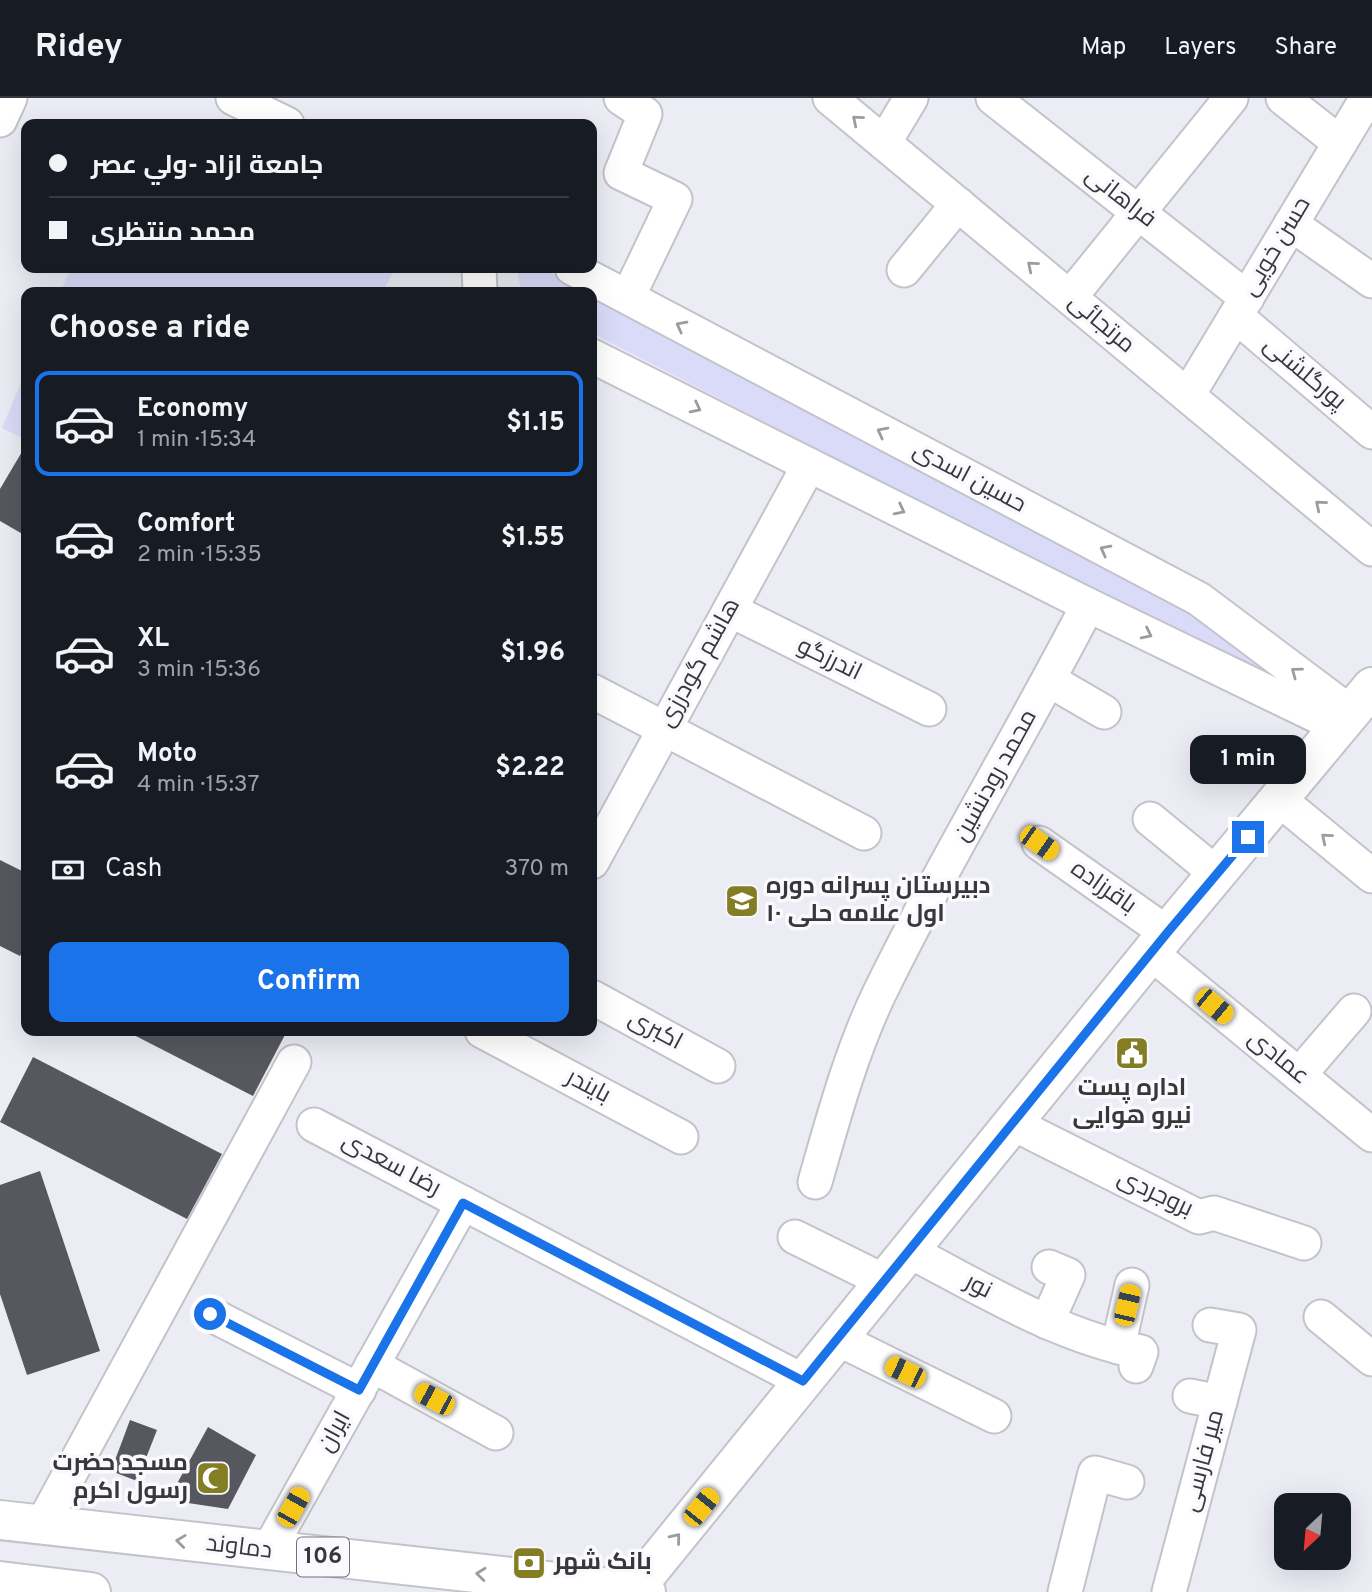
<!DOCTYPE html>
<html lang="en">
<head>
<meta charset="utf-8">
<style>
  :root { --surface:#171b24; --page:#20242c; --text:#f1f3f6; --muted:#9ea1a6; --line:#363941; --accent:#1a73e8 }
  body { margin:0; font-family:Overpass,Cairo,sans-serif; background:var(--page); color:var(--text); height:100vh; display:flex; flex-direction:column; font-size:26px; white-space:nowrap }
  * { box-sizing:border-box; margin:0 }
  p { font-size:23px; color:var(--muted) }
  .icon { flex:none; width:38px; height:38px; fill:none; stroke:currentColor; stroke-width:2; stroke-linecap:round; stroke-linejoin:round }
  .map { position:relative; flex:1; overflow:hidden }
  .sheet { position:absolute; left:21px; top:189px; width:576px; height:749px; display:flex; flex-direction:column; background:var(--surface); border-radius:14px; box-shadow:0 7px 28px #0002 }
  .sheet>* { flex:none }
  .hud { position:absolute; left:21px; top:21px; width:576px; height:154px; border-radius:14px; box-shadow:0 7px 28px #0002; display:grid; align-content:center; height:154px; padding:0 28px; background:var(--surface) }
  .needle { width:46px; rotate:206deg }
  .buttons { position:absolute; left:1274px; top:1395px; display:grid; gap:14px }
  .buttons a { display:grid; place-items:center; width:77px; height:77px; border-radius:14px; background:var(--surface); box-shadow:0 7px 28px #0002; font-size:35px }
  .end { position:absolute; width:32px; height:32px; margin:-16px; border:9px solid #1a73e8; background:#fff; box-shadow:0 0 0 4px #fff }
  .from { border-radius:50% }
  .bubble { position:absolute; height:49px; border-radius:14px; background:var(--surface); box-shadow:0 7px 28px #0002; font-size:23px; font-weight:700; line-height:49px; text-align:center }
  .car { position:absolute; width:21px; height:42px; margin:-21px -10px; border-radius:9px; box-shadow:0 0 5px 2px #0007; background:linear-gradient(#f5c518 24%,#345 0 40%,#f5c518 0 76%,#345 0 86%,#f5c518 0) }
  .hud b { display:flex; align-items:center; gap:24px; height:66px; font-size:26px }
  .hud b+b { border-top:2px solid var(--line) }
  .hud i { width:18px; height:18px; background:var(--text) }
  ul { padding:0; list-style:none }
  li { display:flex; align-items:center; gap:21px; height:105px; margin:0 14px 10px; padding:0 14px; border:4px solid transparent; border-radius:14px }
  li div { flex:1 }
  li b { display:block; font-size:26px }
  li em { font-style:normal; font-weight:700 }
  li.selected { border-color:var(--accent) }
  li>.icon { width:63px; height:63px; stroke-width:1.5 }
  h2 { padding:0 28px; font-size:32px; line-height:84px }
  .pay { display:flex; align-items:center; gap:18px; height:77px; padding:0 28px; font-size:26px }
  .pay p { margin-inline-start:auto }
  .primary-button { display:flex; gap:14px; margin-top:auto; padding:14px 28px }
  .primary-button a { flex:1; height:80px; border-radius:14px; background:var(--accent); color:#fff; font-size:28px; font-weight:700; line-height:80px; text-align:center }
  header { display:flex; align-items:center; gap:42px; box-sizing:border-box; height:98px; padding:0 35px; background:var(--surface); border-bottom:2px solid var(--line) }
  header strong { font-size:33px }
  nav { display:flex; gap:38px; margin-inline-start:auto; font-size:24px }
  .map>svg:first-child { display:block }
  .green { fill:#dadbf8 }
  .building { fill:#57575f }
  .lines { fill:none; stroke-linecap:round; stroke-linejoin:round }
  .minor-casing { stroke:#c3c3cb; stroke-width:37 }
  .secondary-casing { stroke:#c3c3cb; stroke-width:42 }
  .primary-casing { stroke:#c3c3cb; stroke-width:42 }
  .minor { stroke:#fff; stroke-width:33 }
  .secondary { stroke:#fff; stroke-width:38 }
  .primary { stroke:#fff; stroke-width:38 }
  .oneway { stroke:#9c9c9d }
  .route { stroke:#1a73e8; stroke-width:9 }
  .labels { text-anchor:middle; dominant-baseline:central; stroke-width:7; stroke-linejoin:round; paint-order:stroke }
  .shield { fill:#f9f9fe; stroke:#727276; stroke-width:2 }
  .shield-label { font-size:23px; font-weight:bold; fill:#38383b }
  .street-label { font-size:24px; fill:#38383b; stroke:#f9f9fe }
  .poi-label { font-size:24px; font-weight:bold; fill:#38383b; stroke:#f9f9fe; text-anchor:start }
</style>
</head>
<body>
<header>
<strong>Ridey</strong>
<nav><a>Map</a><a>Layers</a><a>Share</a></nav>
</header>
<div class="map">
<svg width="1372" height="1494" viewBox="0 0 1372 1494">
  <rect width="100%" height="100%" fill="#ebecf4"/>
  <g class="green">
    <polygon points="71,170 395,170 383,194 60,194"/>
    <polygon points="516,170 546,172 588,194 522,194"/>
    <polygon points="592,196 1103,465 1249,552 1268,569 1277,588 592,235"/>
    <polygon points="26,273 26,342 2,330"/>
  </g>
  <g class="building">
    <polygon points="26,347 26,438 0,423 0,391"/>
    <polygon points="0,762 26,775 26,847 20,858 0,848"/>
    <polygon points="126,933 287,933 253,998"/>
    <polygon points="33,959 222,1056 187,1121 0,1024"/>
    <polygon points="40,1073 100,1253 27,1277 0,1196 0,1087"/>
    <polygon points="130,1322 157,1332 137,1383 111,1373"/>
    <polygon points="208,1329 256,1357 228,1411 168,1402"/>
  </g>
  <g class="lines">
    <g class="minor-casing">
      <g id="minor">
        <polyline points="233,0 287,26"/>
        <polyline points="621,0 645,16 621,75 675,101 628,199"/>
        <polyline points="830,0 1372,451"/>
        <polyline points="993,0 1247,200"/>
        <polyline points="1283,0 1340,45"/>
        <polyline points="0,22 10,0"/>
        <polyline points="884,45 911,0"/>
        <polyline points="1291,126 1372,183"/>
        <polyline points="479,170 480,194"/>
        <polyline points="572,170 1199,501 1351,615"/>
        <polyline points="904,172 958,106"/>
        <polyline points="1070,199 1231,0"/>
        <polyline points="1236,218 1372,334"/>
        <polyline points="592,258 1088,507 1340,629"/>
        <polyline points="1188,297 1367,0"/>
        <polyline points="730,512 929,611"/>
        <polyline points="1049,582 1104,614"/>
        <polyline points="592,593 864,735"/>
        <polyline points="1280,702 1372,778"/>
        <polyline points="1150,721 1217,776"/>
        <polyline points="1039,745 1167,835"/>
        <polyline points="592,764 809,367"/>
        <polyline points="1151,855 1372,1037"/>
        <polyline points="592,899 718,968"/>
        <polyline points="482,933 681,1039"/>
        <polyline points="1299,977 1354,913"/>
        <polyline points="1012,1025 1199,1119 1214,1115 1304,1145"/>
        <polyline points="314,1027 803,1283"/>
        <path d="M 815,1084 C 833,1021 851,954 880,894 C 944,763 1021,637 1088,507"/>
        <polyline points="795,1139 884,1183"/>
        <path d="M 909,1153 C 984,1192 1058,1238 1141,1254 L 1136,1268"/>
        <polyline points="210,1216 359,1292"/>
        <polyline points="1321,1219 1372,1261"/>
        <polyline points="1047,1224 1068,1177 1049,1169"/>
        <polyline points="838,1241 994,1318"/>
        <polyline points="1118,1249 1132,1187"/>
        <polyline points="372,1267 496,1335"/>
        <polyline points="1190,1298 1220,1304"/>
        <polyline points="42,1427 294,964"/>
        <polyline points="268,1453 463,1105"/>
        <polyline points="1065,1494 1095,1375 1127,1384"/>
        <polyline points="1169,1494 1239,1232 1210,1227"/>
      </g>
    </g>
    <g class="secondary-casing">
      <polyline id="secondary" points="633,1493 1167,835 1372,589"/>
    </g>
    <g class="primary-casing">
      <g id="primary">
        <polyline points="0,1422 646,1494"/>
        <polyline points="0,1483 91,1494"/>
      </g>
    </g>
    <use href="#minor" class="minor"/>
    <use href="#secondary" class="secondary"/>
    <use href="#primary" class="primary"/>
  </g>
  <defs><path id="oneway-chevron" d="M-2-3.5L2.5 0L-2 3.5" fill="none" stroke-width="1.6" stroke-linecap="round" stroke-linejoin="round" transform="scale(1.75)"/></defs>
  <g class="oneway">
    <use href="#oneway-chevron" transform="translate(857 22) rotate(-140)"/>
    <use href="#oneway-chevron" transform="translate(1032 168) rotate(-140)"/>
    <use href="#oneway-chevron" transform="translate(681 228) rotate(-152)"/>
    <use href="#oneway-chevron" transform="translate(696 310) rotate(27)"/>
    <use href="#oneway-chevron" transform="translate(882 334) rotate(-152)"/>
    <use href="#oneway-chevron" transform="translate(1320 407) rotate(-140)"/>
    <use href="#oneway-chevron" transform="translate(900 412) rotate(27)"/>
    <use href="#oneway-chevron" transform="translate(1105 452) rotate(-152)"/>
    <use href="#oneway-chevron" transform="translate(1147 536) rotate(26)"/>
    <use href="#oneway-chevron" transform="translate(1296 574) rotate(-143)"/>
    <use href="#oneway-chevron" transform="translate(1326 740) rotate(-140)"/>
    <use href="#oneway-chevron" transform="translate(676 1440) rotate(-51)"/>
    <use href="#oneway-chevron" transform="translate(181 1443) rotate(-173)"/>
    <use href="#oneway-chevron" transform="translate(481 1476) rotate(-174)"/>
  </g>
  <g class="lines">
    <polyline class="route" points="210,1216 359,1292 463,1105 803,1283 1167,835 1248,739"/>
  </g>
  <defs>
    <g id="school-square" transform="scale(1.75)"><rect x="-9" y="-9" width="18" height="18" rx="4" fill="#837d24" stroke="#f9f9fe"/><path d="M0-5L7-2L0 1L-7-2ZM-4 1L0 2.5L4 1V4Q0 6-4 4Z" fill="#fff"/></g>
    <g id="civic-square" transform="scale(1.75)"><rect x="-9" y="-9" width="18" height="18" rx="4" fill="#837d24" stroke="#f9f9fe"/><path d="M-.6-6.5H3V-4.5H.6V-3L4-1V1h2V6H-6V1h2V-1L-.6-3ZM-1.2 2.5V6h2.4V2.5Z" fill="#fff"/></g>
    <g id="mosque-square" transform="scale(1.75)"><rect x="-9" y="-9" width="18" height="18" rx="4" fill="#837d24" stroke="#f9f9fe"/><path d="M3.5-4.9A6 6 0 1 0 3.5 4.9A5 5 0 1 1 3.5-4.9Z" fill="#fff"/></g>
    <g id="bank-square" transform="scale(1.75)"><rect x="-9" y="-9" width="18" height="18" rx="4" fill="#837d24" stroke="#f9f9fe"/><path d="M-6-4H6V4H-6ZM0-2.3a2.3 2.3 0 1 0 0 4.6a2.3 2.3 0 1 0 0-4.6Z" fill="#fff"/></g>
  </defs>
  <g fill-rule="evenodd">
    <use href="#school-square" x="742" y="803"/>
    <use href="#civic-square" x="1132" y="955"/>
    <use href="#mosque-square" x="213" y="1380"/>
    <use href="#bank-square" x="529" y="1465"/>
  </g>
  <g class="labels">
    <rect class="shield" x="297" y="1439.5" width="52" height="39" rx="5"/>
    <g class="shield-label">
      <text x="323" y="1459">106</text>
    </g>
    <g class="street-label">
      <text transform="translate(1120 100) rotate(38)">فراهانی</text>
      <text transform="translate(1277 149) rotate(-59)">حسن خویی</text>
      <text transform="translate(1101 226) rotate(40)">مرتجائی</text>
      <text transform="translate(1304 276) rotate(40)">پورگلشنی</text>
      <text transform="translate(969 380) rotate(28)">حسین اسدی</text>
      <text transform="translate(829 562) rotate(26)">اندرزگو</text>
      <text transform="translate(700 565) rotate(-61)">هاشم گودرزی</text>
      <text transform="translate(996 678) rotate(-61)">محمد رودنشین</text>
      <text transform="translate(1103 790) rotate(35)">باقرزاده</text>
      <text transform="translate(655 933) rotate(28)">اکبری</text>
      <text transform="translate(1278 960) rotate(39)">عمادی</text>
      <text transform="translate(588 989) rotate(28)">بایندر</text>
      <text transform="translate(391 1067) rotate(28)">رضا سعدی</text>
      <text transform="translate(1155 1096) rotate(25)">بروجردی</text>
      <text transform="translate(978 1189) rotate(27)">نور</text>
      <text transform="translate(335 1334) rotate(-61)">ایران</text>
      <text transform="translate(1204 1363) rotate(-75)">میر فارسی</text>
      <text transform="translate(239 1450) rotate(7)">دماوند</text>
    </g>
    <g class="poi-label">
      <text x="766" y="789">دبیرستان پسرانه دوره<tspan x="766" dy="28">اول علامه حلی ۱۰</tspan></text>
      <text x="1132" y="991" text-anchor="middle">اداره پست<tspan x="1132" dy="28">نیرو هوایی</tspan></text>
      <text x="188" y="1366" text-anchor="end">مسجد حضرت<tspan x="188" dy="28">رسول اکرم</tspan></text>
      <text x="554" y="1465">بانک شهر</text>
    </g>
  </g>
</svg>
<div class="buttons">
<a><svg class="needle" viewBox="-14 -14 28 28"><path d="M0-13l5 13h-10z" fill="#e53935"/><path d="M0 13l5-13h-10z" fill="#9ea1a6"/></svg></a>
</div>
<i class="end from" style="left:210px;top:1216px"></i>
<i class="end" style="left:1248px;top:739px"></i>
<div class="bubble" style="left:1190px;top:637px;width:116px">1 min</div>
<i class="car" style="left:1039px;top:745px;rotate:125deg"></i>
<i class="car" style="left:1214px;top:908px;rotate:130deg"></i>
<i class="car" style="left:1127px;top:1207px;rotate:13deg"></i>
<i class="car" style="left:905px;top:1274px;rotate:296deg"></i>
<i class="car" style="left:434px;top:1301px;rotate:298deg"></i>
<i class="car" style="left:293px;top:1409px;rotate:29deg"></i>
<i class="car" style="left:701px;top:1409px;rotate:39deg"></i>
<div class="hud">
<b><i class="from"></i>جامعة ازاد -ولي عصر</b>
<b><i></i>محمد منتظری</b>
</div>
<section class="sheet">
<h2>Choose a ride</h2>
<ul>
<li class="selected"><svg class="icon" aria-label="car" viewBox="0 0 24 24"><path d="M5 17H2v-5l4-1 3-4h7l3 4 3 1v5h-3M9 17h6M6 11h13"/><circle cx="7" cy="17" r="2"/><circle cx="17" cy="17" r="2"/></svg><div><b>Economy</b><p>1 min · 15:34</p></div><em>$1.15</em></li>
<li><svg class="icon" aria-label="car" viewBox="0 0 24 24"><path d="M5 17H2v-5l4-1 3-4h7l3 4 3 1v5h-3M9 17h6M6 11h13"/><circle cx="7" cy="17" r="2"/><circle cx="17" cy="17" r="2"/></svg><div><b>Comfort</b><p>2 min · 15:35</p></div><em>$1.55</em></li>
<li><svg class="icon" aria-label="car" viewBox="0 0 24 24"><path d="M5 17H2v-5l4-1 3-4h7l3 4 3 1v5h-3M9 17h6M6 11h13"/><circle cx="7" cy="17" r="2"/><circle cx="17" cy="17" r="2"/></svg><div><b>XL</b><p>3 min · 15:36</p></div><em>$1.96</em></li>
<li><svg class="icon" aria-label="car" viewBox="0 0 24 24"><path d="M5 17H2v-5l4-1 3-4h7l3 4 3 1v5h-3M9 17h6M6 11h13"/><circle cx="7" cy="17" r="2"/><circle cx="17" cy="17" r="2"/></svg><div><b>Moto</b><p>4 min · 15:37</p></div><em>$2.22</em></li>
</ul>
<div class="pay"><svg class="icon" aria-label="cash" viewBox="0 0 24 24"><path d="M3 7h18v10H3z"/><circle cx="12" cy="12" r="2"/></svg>Cash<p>370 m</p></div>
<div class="primary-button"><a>Confirm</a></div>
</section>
</div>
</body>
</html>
